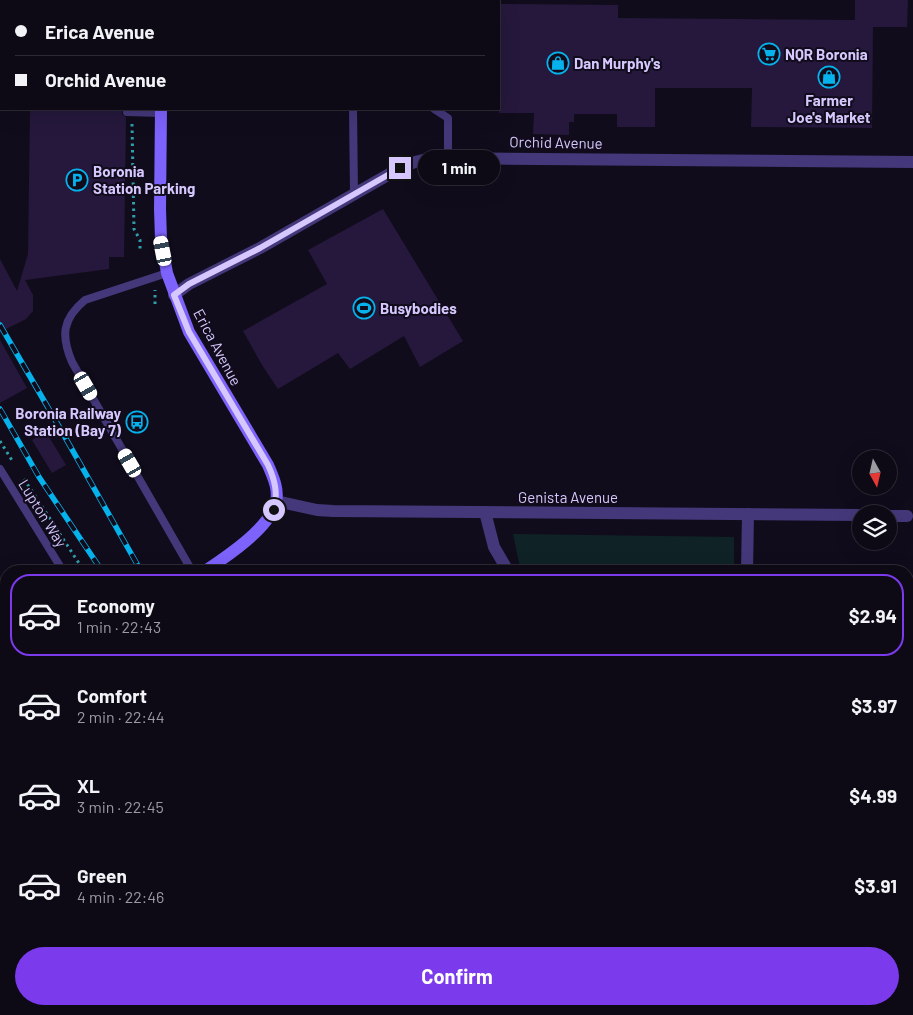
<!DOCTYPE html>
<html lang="en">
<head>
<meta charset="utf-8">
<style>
  :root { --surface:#0d0915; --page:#1b1722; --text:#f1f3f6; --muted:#9a9aa0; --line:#2d2a34; --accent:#7c3aed }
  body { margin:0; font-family:Barlow,sans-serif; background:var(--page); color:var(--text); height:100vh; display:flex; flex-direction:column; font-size:19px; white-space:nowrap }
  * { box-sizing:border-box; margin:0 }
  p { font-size:16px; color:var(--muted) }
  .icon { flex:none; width:28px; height:28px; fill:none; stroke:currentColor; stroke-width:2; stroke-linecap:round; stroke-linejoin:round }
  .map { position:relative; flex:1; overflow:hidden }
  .sheet { position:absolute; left:0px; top:565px; width:914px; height:450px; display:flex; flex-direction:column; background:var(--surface); border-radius:20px 20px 0 0; box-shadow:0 5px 20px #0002,0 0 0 1px var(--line) }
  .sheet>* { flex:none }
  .hud { position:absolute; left:0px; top:0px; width:500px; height:110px; box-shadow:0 5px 20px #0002,0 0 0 1px var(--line); display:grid; align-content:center; height:110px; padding:0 15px; background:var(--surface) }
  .needle { width:32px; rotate:172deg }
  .tools { position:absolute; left:852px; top:450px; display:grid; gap:10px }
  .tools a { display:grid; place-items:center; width:45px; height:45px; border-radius:50%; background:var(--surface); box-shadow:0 5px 20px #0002,0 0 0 1px var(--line); font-size:25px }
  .end { position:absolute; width:22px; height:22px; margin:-11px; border:6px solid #d6c8fe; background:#111; box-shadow:0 0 0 2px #111 }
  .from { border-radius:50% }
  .bubble { position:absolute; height:35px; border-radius:18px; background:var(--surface); box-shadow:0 5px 20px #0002,0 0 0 1px var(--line); font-size:16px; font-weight:700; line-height:35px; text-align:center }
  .car { position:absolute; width:15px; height:30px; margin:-15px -8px; border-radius:6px; box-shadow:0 0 4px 1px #0007; background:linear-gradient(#fff 24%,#345 0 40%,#fff 0 76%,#345 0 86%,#fff 0) }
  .hud b { display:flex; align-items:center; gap:18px; height:48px; font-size:19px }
  .hud b+b { border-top:1px solid var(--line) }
  .hud i { width:12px; height:12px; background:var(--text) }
  ul { padding:9px 0 0; list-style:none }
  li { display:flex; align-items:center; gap:15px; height:82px; margin:0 10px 8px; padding:0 5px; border:2px solid transparent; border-radius:20px }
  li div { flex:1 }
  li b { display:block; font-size:19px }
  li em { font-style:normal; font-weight:700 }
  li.selected { border-color:var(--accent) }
  li>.icon { width:45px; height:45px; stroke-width:1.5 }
  .cta { display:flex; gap:10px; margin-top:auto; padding:10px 15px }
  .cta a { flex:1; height:58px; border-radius:30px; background:var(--accent); color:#fff; font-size:20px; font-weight:700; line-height:58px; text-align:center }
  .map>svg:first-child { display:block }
  .green { fill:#0f2326 }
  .building { fill:#25183c }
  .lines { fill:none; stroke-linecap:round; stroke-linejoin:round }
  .path { stroke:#309faa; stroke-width:3; stroke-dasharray:2.5 4; stroke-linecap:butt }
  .service { stroke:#44387a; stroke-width:8 }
  .minor { stroke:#44387a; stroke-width:12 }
  .secondary { stroke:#7d62fb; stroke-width:12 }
  .rail-casing { stroke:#06b2ec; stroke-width:5.5 }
  .rail { stroke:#110c1c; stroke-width:4; stroke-dasharray:11; stroke-linecap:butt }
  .route { stroke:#d6c8fe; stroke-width:6 }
  .labels { text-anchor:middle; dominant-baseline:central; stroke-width:4; stroke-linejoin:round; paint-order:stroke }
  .poi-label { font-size:15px; font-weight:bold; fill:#d6c8fe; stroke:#110c1c; text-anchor:start }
  .street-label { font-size:15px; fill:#d6c8fe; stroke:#110c1c }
</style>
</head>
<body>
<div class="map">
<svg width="913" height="1015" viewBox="0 0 913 1015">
  <rect width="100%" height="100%" fill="#110c1c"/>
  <g class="green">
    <polygon points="513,534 734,537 734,571 523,571 520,567"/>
    <polygon points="285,1009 384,1009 388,1015 289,1015"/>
    <polygon points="426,1009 483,1009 487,1015 430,1015"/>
  </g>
  <g class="building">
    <polygon points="855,0 908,0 907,27 873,27 872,128 751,127 752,88 655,88 655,127 617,127 617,114 574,114 574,122 569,122 569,135 533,134 534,113 499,113 499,4 618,5 618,18 855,20"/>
    <polygon points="30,109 122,109 122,114 126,117 124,257 109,257 109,269 25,280 33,295 33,311 26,319 0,332 0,259 17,291 28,254"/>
    <polygon points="383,209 463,341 420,367 404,336 350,369 338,353 278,389 262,365 243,331 327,284 308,250"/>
    <polygon points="0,340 27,388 0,403"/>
    <polygon points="46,432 66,465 52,473 32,440"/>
  </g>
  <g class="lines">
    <g class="path">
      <polyline points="130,0 130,1"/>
      <polyline points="132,124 134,229 140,240 140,252"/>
      <polyline points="155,304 155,290"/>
      <polyline points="0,441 13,462"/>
      <polyline points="24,479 84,571"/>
      <polyline points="369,1009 372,1015"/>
    </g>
    <g class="service">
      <polyline points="355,1 355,0"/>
      <polyline points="430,1 430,0"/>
      <polyline points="353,109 354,194"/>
      <polyline points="434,109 448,118 448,157"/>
      <polyline points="127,112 161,113"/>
      <path d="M 167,273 L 85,300 C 62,319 61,336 72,362 L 192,571"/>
      <polyline points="0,469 63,571"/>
      <polyline points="0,688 6,694"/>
      <polyline points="0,802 6,802"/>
    </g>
    <g class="minor">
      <polyline points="174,295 189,284 260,248 400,168 415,162 431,158 913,162"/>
      <polyline points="276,501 317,510 333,511 861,515"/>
      <polyline points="485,512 494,547 508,571"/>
      <polyline points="889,516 907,516"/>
      <polyline points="747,571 748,514"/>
      <polyline points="0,980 6,979"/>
      <polyline points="272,1009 276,1015"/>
      <polyline points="733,1009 734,1015"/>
    </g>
    <g class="secondary">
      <polyline points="163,1 163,0"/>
      <path d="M 161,109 L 160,209 L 161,239 L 167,273 L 189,332 L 268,465 C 273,477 279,489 276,502 C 270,528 226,557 205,571"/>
      <polyline points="0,627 6,625"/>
    </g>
    <g class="rail-casing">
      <g id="rail">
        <polyline points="0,325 57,423 141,571"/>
        <polyline points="0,409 39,477 102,571"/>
        <polyline points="396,1009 399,1015"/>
        <polyline points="409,1009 413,1015"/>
      </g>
    </g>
    <use href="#rail" class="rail"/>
  </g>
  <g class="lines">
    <path class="route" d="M 274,510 C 278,493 275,480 268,465 L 189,332 L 174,295 L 189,284 L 260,248 L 400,168"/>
  </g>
  <defs>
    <g id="supermarket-ring" transform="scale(1.125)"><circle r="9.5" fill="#110c1c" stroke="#06b2ec" stroke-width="1.5"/><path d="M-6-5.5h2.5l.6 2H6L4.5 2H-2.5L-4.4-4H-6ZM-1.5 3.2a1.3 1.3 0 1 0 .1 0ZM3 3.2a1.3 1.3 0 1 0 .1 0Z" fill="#06b2ec"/></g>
    <g id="shop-ring" transform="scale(1.125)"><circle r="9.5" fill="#110c1c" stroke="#06b2ec" stroke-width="1.5"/><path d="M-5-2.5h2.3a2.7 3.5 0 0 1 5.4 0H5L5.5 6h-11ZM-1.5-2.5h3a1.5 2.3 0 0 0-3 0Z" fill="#06b2ec"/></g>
    <g id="parking-ring" transform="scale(1.125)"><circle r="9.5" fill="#110c1c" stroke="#06b2ec" stroke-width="1.5"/><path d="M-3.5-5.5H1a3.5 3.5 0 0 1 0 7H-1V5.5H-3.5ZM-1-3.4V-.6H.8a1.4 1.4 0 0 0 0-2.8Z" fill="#06b2ec"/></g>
    <g id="stadium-ring" transform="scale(1.125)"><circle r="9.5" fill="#110c1c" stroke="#06b2ec" stroke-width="1.5"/><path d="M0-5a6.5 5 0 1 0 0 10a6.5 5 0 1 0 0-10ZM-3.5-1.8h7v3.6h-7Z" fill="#06b2ec"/></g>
    <g id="bus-ring" transform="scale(1.125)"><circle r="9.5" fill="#110c1c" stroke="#06b2ec" stroke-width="1.5"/><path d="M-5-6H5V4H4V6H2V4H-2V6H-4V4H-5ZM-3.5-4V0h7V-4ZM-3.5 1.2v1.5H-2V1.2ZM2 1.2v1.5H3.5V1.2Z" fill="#06b2ec"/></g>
  </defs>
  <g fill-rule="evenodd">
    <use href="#supermarket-ring" x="769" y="54"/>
    <use href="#shop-ring" x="558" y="63"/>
    <use href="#shop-ring" x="829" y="77"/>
    <use href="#parking-ring" x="77" y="180"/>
    <use href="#stadium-ring" x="364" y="308"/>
    <use href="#bus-ring" x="137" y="422"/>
  </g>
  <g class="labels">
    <g class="poi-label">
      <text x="785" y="54">NQR Boronia</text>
      <text x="574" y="63">Dan Murphy's</text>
      <text x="829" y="100" text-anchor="middle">Farmer<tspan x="829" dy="17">Joe's Market</tspan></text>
      <text x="93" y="171">Boronia<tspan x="93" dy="17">Station Parking</tspan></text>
      <text x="380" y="308">Busybodies</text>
      <text x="121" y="413" text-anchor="end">Boronia Railway<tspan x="121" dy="17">Station (Bay 7)</tspan></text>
    </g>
    <g class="street-label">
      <text transform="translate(556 142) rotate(1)">Orchid Avenue</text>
      <text transform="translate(218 347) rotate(62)">Erica Avenue</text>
      <text x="568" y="497">Genista Avenue</text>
      <text transform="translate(43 513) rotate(58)">Lupton Way</text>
    </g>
  </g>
</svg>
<div class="tools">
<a><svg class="needle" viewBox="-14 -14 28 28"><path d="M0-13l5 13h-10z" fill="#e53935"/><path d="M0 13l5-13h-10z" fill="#9a9aa0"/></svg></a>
<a><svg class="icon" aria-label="layers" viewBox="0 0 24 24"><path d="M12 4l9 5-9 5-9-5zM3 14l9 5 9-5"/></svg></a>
</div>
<i class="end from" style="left:274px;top:510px"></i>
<i class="end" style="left:400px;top:168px"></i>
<div class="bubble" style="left:418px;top:150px;width:82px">1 min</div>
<i class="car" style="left:163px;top:251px;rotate:349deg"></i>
<i class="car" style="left:86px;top:386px;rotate:150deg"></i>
<i class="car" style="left:130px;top:463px;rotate:330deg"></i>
<div class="hud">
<b><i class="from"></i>Erica Avenue</b>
<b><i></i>Orchid Avenue</b>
</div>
<section class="sheet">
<ul>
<li class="selected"><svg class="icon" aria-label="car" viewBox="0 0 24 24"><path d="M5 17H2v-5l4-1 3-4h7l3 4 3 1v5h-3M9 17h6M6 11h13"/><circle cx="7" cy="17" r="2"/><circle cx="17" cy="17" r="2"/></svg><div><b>Economy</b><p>1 min · 22:43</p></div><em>$2.94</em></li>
<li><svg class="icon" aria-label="car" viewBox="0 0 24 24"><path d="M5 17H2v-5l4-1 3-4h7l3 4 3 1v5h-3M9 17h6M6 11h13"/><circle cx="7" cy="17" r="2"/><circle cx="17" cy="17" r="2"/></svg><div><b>Comfort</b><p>2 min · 22:44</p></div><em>$3.97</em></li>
<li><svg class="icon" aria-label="car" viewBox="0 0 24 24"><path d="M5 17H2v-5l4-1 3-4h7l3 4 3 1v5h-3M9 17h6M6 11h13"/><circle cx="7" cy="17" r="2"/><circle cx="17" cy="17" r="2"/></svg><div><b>XL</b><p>3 min · 22:45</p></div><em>$4.99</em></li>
<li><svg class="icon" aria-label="car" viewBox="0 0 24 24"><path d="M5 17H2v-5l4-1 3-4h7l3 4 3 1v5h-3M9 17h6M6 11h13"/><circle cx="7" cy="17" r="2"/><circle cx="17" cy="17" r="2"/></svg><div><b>Green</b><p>4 min · 22:46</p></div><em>$3.91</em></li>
</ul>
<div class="cta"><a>Confirm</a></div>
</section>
</div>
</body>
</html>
